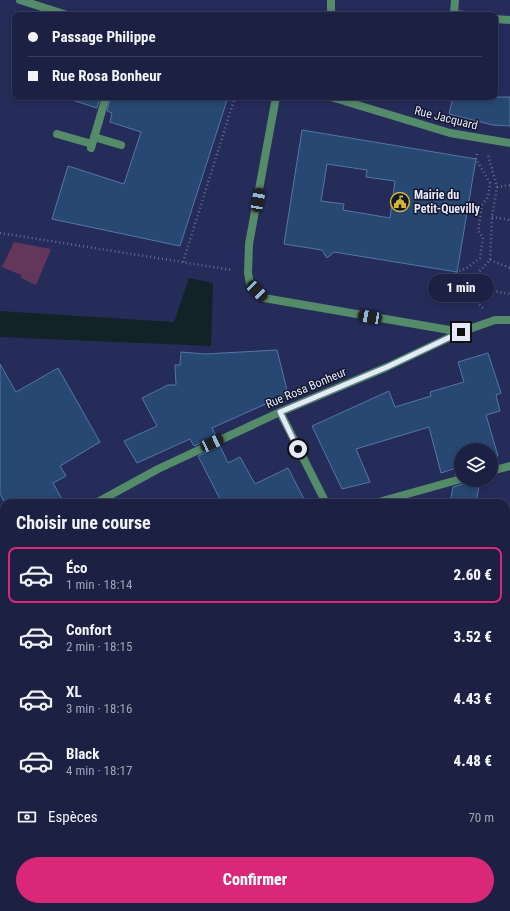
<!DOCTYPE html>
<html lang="fr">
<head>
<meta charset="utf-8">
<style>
  :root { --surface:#1c2144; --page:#25294b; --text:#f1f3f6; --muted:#a0a3b2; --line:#3a3e5d; --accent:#db2777 }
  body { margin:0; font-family:"Roboto Condensed",sans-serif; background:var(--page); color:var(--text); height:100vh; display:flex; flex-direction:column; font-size:15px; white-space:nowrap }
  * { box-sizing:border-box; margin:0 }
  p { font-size:13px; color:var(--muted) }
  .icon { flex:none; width:22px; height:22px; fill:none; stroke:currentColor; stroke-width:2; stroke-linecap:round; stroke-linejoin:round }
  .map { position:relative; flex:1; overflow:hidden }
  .panel { position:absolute; left:0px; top:499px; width:510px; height:412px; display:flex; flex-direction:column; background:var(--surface); border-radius:12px 12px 0 0; box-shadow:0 2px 6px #0003,0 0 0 1px var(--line) }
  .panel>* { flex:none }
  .guide { position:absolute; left:12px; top:12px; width:486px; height:88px; border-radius:8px; box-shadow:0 2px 6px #0003,0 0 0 1px var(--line); display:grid; align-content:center; height:88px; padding:0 16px; background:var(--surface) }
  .controls { position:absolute; left:454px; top:443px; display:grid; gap:8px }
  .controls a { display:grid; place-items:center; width:44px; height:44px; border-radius:50%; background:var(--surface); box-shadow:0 2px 6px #0003,0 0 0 1px var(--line); font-size:20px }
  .end { position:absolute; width:18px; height:18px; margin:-9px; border:5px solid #e5e9fb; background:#111; box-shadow:0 0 0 2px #111 }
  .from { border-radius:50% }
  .bubble { position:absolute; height:28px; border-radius:14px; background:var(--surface); box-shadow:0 2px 6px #0003,0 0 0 1px var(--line); font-size:13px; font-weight:800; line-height:28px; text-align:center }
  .car { position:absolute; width:12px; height:24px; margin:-12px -6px; border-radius:5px; box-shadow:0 0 3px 1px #0007; background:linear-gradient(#222 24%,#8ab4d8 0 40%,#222 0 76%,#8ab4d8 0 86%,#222 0) }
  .guide b { display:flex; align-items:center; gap:14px; height:38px; font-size:15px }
  .guide b+b { border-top:1px solid var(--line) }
  .guide i { width:10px; height:10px; background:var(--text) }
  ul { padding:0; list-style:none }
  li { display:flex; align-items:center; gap:12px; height:56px; margin:0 8px 6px; padding:0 8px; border:2px solid transparent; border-radius:8px }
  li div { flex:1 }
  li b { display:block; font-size:15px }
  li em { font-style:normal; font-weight:800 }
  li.on { border-color:var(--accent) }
  li>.icon { width:36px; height:36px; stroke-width:1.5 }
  h2 { padding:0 16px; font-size:18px; line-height:48px }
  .pay { display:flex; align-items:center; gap:10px; height:44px; padding:0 16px; font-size:15px }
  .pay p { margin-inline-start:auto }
  .primary-button { display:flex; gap:8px; margin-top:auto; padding:8px 16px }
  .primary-button a { flex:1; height:46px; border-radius:24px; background:var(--accent); color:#fff; font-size:16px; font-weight:800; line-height:46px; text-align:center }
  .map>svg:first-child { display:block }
  .green { fill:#643659 }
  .water { fill:#122327 }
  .building { fill:#274872; stroke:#5477a5; fill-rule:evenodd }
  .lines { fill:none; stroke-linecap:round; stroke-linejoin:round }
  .path { stroke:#676c91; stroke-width:2.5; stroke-dasharray:1 3; stroke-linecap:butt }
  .service { stroke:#548b69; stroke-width:8 }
  .minor { stroke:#548b69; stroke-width:8 }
  .tertiary { stroke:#548b69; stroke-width:8 }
  .route { stroke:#e5e9fb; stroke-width:5 }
  .labels { text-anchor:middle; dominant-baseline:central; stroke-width:3; stroke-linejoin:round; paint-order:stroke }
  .street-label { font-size:12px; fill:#e5e9fb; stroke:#14172c }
  .poi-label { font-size:12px; font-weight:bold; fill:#e5e9fb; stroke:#14172c; text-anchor:start }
</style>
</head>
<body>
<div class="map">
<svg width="510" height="911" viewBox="0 0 510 911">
  <rect width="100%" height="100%" fill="#262c5a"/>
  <polygon class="green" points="14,242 51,249 36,285 21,278 21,275 2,267"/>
  <polygon class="water" points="189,278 213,283 211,346 0,337 0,311 174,322"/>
  <g class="building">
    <polygon points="75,97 100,97 97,108 75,101"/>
    <polygon points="111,97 228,97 180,246 52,219 68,166 124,184 141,132 110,122 112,113 107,111"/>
    <polygon points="453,97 510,97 510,126 493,125 449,114"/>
    <path d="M 302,130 L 476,159 L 457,272 L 334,252 L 327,258 L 322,250 L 284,244 ZM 327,164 L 367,170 L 366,177 L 395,181 L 390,218 L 343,210 L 344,204 L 321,201 Z"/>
    <polygon points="277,350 288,394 212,428 216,436 194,446 190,439 137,463 124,441 157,426 142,398 168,385 176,385 175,365 180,365 181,352 205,354"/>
    <polygon points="488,353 501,393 496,395 500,411 486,415 498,456 491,458 491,450 461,450 461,474 455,475 456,468 441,473 429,427 356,449 370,482 342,489 312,426 389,391 395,407 431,396 430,392 464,382 458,362"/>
    <polygon points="0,364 16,392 58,368 100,442 60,466 66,476 53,483 64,503 5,503 0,494"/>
    <polygon points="220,446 228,463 240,457 255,484 288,468 306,503 216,503 221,501 198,456"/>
    <polygon points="466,480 480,480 476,503 450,503 453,487 463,484"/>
  </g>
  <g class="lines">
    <g class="path">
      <polyline points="477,154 476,159 490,183 488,197 482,205 478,231 483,237 480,258 467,268 457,272 453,294 467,286 510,294"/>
      <polyline points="497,187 510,185"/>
      <polyline points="492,217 510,220"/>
      <polyline points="0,233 232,270"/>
      <polyline points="490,260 510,268"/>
      <polyline points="183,262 235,97"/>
      <polyline points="483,308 463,289 490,260 492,217 497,187 488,155"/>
    </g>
    <g class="service">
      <polyline points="455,0 454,14 465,15"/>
      <polyline points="495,19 510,20"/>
      <polyline points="276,97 249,244 248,273 250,284 264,298 461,332"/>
      <polyline points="57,134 92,144"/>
      <polyline points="94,137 121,145"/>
      <polyline points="91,148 106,97"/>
      <polyline points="280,412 326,503"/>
      <polyline points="491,471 510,466"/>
      <polyline points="375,503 461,479"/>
    </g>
    <g class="minor">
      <polyline points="331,15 331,0"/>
      <polyline points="96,503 158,469 280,412 387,367 461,332 495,320 510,320"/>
      <polyline points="0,544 4,551"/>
      <polyline points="0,558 4,556"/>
      <polyline points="506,776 510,775"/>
      <polyline points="233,907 235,911"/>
    </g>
    <g class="tertiary">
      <polyline points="20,0 67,15"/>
      <polyline points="331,97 450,133 510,143"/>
      <polyline points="506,573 510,551"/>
      <polyline points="445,911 446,907"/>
    </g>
  </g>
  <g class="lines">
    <polyline class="route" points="298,449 280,412 387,367 461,332"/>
  </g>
  <defs>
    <g id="civic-ring" transform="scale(1)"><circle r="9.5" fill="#14172c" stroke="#d3b635" stroke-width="1.5"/><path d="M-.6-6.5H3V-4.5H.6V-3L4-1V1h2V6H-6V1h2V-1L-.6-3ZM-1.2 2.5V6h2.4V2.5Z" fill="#d3b635"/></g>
  </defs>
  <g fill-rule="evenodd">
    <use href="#civic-ring" x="400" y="202"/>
  </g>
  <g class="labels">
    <g class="street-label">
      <text transform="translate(446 118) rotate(14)">Rue Jacquard</text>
      <text transform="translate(306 388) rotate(-23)">Rue Rosa Bonheur</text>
    </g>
    <g class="poi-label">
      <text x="414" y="195">Mairie du<tspan x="414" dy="14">Petit-Quevilly</tspan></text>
    </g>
  </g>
</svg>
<div class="controls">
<a><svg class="icon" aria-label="layers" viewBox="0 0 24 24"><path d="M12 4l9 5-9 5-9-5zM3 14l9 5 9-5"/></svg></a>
</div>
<i class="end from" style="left:298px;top:449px"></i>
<i class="end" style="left:461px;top:332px"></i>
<div class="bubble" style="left:428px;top:274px;width:66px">1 min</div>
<i class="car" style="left:258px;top:200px;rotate:10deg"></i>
<i class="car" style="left:257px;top:291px;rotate:135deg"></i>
<i class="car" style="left:370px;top:317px;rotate:280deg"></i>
<i class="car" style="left:212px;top:443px;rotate:65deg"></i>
<div class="guide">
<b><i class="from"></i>Passage Philippe</b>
<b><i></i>Rue Rosa Bonheur</b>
</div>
<section class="panel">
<h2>Choisir une course</h2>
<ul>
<li class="on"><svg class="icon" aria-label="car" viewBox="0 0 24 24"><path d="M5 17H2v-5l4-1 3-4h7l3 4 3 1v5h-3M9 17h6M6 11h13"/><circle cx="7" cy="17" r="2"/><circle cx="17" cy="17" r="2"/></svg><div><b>Éco</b><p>1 min · 18:14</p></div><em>2.60 €</em></li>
<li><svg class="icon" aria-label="car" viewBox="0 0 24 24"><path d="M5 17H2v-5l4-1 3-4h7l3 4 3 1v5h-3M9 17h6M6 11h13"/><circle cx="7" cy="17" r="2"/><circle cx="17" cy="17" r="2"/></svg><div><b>Confort</b><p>2 min · 18:15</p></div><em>3.52 €</em></li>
<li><svg class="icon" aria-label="car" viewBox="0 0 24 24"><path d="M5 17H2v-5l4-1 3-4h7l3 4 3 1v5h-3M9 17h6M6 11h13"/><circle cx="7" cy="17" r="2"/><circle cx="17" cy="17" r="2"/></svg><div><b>XL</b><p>3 min · 18:16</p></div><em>4.43 €</em></li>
<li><svg class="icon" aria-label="car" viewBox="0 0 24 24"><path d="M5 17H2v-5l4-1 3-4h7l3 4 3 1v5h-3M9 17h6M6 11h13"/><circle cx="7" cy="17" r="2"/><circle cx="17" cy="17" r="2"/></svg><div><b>Black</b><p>4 min · 18:17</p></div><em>4.48 €</em></li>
</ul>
<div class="pay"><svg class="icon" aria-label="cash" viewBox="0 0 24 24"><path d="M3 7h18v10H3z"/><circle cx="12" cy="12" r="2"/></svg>Espèces<p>70 m</p></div>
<div class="primary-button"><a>Confirmer</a></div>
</section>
</div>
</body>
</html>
